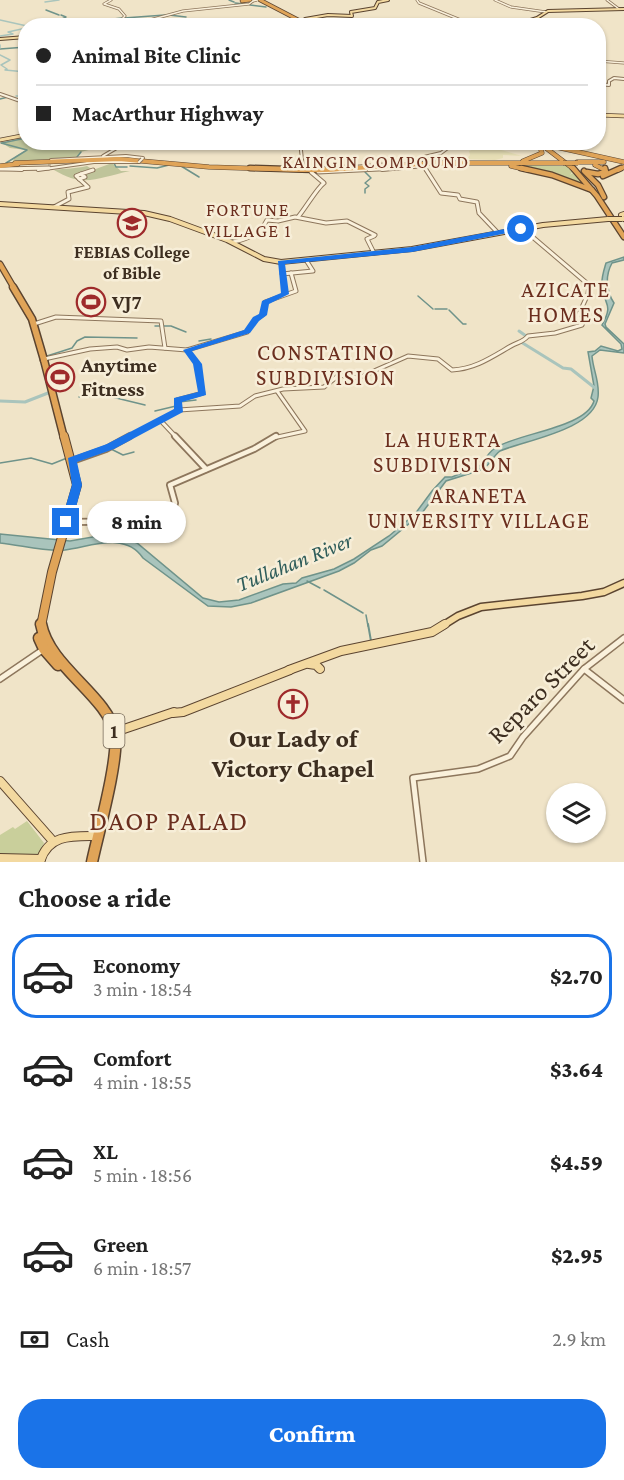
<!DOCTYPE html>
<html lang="en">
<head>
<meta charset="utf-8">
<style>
  :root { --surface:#fff; --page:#f6f6f6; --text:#222; --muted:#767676; --line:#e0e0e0; --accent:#1a73e8 }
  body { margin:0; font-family:"Crimson Pro",serif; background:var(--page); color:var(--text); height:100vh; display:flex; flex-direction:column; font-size:22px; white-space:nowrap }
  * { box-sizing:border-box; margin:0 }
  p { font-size:20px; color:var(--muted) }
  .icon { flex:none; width:33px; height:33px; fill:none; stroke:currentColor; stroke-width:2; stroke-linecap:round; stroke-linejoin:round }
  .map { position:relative; height:862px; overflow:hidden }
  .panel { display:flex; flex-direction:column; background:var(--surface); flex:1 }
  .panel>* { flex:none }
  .hud { position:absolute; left:18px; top:18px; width:588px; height:132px; border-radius:24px; box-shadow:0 2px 4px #0004; display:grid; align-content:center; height:132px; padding:0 18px; background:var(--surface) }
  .fabs { position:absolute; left:546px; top:783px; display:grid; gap:12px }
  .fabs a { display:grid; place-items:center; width:60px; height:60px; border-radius:50%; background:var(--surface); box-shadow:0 2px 4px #0004; font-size:30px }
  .end { position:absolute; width:27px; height:27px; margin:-14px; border:8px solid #1a73e8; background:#fff; box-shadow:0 0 0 3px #fff }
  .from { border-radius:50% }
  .bubble { position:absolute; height:42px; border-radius:21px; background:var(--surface); box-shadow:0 2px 4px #0004; font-size:20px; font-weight:800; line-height:42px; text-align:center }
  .hud b { display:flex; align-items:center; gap:21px; height:57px; font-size:22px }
  .hud b+b { border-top:2px solid var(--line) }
  .hud i { width:15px; height:15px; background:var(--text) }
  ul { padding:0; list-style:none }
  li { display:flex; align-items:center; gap:18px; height:84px; margin:0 12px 9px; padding:0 6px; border:3px solid transparent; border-radius:24px }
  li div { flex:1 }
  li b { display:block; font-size:22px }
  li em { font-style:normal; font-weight:800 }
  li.on { border-color:var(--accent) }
  li>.icon { width:54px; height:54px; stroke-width:1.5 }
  h2 { padding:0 18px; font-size:27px; line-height:72px }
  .pay { display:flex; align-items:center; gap:15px; height:66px; padding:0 18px; font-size:22px }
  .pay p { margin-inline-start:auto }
  .primary-button { display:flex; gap:12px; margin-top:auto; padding:12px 18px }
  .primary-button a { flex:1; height:69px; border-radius:24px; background:var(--accent); color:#fff; font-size:24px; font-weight:800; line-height:69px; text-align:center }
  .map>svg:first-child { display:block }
  .farmland { fill:#e6deb5 }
  .green { fill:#c9cf9b }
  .cemetery { fill:#bfc49a }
  .water { fill:#a9c4bc; stroke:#6f938a; stroke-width:1.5 }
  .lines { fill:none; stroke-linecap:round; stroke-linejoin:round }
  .stream-far1 { stroke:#6f938a; stroke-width:1.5 }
  .stream { stroke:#6f938a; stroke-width:2 }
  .canal { stroke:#a9c4bc; stroke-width:1.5 }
  .river-far2 { stroke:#a9c4bc; stroke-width:1.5 }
  .river-far1 { stroke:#a9c4bc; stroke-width:2 }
  .river { stroke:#a9c4bc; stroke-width:3 }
  .highway-tunnel { stroke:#ccc0a6; stroke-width:4; stroke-dasharray:4 2; stroke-linecap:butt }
  .minor-far4-casing { stroke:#8d765c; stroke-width:3 }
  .minor-far3-casing { stroke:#8d765c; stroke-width:4 }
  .minor-far2-casing { stroke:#8d765c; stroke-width:5 }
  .minor-far1-casing { stroke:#8d765c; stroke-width:8 }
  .minor-casing { stroke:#8d765c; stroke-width:8 }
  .major-far4-casing { stroke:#5b4430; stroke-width:4 }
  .major-far3-casing { stroke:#5b4430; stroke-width:4.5 }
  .major-far2-casing { stroke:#5b4430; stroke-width:6 }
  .major-far1-casing { stroke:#5b4430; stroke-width:9 }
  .major-casing { stroke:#5b4430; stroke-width:10 }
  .highway-far5-casing { stroke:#5b4430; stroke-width:4.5 }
  .highway-far4-casing { stroke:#5b4430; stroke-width:5 }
  .highway-far3-casing { stroke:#5b4430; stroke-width:7 }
  .highway-far2-casing { stroke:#5b4430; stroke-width:9 }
  .highway-far1-casing { stroke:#5b4430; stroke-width:10 }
  .highway-casing { stroke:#5b4430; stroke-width:13 }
  .minor-far4 { stroke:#faf1dc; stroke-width:1.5 }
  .minor-far3 { stroke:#faf1dc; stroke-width:2 }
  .minor-far2 { stroke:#faf1dc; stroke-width:3 }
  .minor-far1 { stroke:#faf1dc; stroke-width:4.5 }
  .minor { stroke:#faf1dc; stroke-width:5 }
  .major-far4 { stroke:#f3d9a0; stroke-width:2 }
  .major-far3 { stroke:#f3d9a0; stroke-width:3 }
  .major-far2 { stroke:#f3d9a0; stroke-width:4 }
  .major-far1 { stroke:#f3d9a0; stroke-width:6 }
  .major { stroke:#f3d9a0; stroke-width:8 }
  .highway-far5 { stroke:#e0a458; stroke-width:3 }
  .highway-far4 { stroke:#e0a458; stroke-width:4 }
  .highway-far3 { stroke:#e0a458; stroke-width:4.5 }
  .highway-far2 { stroke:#e0a458; stroke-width:6 }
  .highway-far1 { stroke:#e0a458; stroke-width:8 }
  .highway { stroke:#e0a458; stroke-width:10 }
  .minor-bridge-far1-casing { stroke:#8d765c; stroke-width:3; stroke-linecap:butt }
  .minor-bridge-casing { stroke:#8d765c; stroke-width:4; stroke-linecap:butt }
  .major-bridge-casing { stroke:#5b4430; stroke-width:6; stroke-linecap:butt }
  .highway-bridge-casing { stroke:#5b4430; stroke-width:5; stroke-linecap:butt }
  .minor-bridge-far1 { stroke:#faf1dc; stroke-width:1.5 }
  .minor-bridge { stroke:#faf1dc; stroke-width:2 }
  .major-bridge { stroke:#f3d9a0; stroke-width:4 }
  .highway-bridge { stroke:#e0a458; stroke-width:4 }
  .route { fill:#1a73e8 }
  .labels { text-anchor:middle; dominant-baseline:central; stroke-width:5; stroke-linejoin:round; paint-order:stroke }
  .far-neighbourhood-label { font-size:18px; letter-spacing:1.5px; fill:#6b2e1e; stroke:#f7eed8 }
  .far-poi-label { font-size:18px; font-weight:bold; fill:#3d2e20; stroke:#f7eed8 }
  .shield { fill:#f7eed8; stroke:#756857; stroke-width:1.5 }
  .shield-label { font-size:20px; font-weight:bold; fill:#3d2e20 }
  .poi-label { font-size:21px; font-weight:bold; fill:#3d2e20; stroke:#f7eed8; text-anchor:start }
  .neighbourhood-label { font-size:22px; letter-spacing:1.5px; fill:#6b2e1e; stroke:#f7eed8 }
  .water-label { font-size:22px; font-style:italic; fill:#2f5d5a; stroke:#f7eed8 }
  .near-street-label { font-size:26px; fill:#3d2e20; stroke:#f7eed8 }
  .near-poi-label { font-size:26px; font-weight:bold; fill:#3d2e20; stroke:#f7eed8 }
  .near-neighbourhood-label { font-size:27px; letter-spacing:1.5px; fill:#6b2e1e; stroke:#f7eed8 }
</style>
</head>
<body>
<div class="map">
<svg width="624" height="862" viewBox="0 0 624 862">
  <rect width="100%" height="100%" fill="#f0e4c8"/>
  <polygon class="farmland" points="467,146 488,146 522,156 503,155 503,158 495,160 467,159 470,155 469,151 474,149"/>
  <g class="green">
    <polygon points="509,165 568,166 573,171 570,175 574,172 592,190 537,171"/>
    <polygon points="27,821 44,843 39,855 0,855 0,835 13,827 15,829"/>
  </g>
  <g class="cemetery">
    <polygon points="25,138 26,142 103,143 98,145 100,147 81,152 77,157 12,162 16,156 26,150 10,148 2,143"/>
    <path d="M 112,163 L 121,171 L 130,171 C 97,178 84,188 54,170 C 66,168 75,169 87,166 L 93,170 Z"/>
  </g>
  <path class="water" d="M 624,257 L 624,260 L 612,263 C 605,276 606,291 614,303 L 605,324 L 606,327 L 624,344 L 624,353 L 600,350 L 592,356 C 593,370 600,382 598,397 C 594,430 526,440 500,451 C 492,457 490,466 481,470 L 446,481 L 422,513 L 382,546 L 371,550 L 354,563 L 339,571 L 251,603 L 231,607 L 208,606 L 143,558 C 125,531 90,547 65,550 C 44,552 21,545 0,543 L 0,534 L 70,541 L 104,535 L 123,537 L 137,543 L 203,598 L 219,602 L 239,600 L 283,584 L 296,583 L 302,578 L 334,569 L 354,559 L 389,536 L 415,514 L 432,491 L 445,477 L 452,477 L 481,465 C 485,459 488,453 495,448 C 518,433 586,428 594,401 L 591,398 L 594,386 L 588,352 L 595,351 L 601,346 L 618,351 L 622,349 L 621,344 L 602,325 C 614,303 604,306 602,286 C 601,278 604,270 606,263 Z"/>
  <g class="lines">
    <g class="stream-far1">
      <polyline points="229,0 234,2"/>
      <polyline points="235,3 244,4"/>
      <polyline points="250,5 266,7"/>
      <polyline points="46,10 59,15"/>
      <polyline points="169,15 186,17"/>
      <polyline points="124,18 165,15"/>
      <polyline points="104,20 122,18"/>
      <polyline points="56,22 66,17 61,15"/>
      <polyline points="57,22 76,23"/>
      <polyline points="0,49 26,47"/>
      <polyline points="598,62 603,65"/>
      <polyline points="0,99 8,97"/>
      <polyline points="1,143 27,150 6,163"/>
      <polyline points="2,143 26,138"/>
      <polyline points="77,157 81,152"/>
      <polyline points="114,163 116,167 127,167"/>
      <polyline points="130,166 157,168 169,165"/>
      <polyline points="181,166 199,177"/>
      <polyline points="365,172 371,178 365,183 369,186 365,189 365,193"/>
      <polyline points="418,296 433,309"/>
      <polyline points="435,309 447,309"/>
      <polyline points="449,310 463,324 466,324"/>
      <polyline points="155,326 171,326 186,332"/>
      <polyline points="199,341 211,339"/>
      <polyline points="47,356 72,348 77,341 85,337 137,338"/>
      <polyline points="79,397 108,396 145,405"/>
      <polyline points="179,402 196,400"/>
      <polyline points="155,411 176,406"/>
      <polyline points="111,449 123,455 134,452"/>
      <polyline points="0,463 31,458 52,464 67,458"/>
      <polyline points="307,581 320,588"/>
      <polyline points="324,590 363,613"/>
      <polyline points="366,615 368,626"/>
    </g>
    <polyline class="stream" points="368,624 371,641"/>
    <polyline class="canal" points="16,96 26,96"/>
    <g class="river-far2">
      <polyline points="45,2 59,0"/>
      <polyline points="0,20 27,26"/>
      <polyline points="0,36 13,34 8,32 26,28"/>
      <polyline points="0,45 0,48"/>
      <polyline points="0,55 10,60 1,65 7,69 5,70 26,72"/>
    </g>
    <polyline class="river-far1" points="449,142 462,144 468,148"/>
    <g class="river">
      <polyline points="519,331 526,336 525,338"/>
      <polyline points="521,342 563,368 571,369 595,388"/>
      <polyline points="0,401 25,402 48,393"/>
    </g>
    <polyline class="highway-tunnel" points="48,164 51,164"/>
    <g class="minor-far4-casing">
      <g id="minor-far4">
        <polyline points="111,0 104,4 119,9 125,16 123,18 131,23"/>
        <polyline points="417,0 419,3 468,23 498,26"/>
        <polyline points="495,0 511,7 546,12"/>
        <polyline points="607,0 619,9"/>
        <polyline points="146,21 183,11 249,4 253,1"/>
        <polyline points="598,61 624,63"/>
      </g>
    </g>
    <g class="minor-far3-casing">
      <g id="minor-far3">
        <polyline points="598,84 609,85 609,81 614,78 624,79"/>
        <polyline points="0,94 26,103"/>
        <polyline points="103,142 115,149"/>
        <polyline points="300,142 303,168 307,168"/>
        <polyline points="103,156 115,149"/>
        <polyline points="51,160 126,156 143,158"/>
        <polyline points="419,163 424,157 441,153 456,142"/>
        <polyline points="353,167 390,164"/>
        <polyline points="0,169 22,170"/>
        <polyline points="38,170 94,162 139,162"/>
        <polyline points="382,170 424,166 426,170"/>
      </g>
    </g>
    <g class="minor-far2-casing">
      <g id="minor-far2">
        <polyline points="425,168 441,193 458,195 460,199 477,202 479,213 498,233"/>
        <polyline points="0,169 49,168"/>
        <polyline points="318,172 399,168"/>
        <polyline points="79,179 85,177 81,174 93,170"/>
        <polyline points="54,207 69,199 68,192 88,187 76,176 81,174"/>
        <path d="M 298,217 C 305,209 317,188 324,183 L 311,172"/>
        <polyline points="522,228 589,285 588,294 577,318 584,320"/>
        <polyline points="374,236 367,239 374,253"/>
        <path d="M 233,242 C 248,239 260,234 267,220 L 278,221 L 295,217 L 326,223 L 347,221 L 375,235"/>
        <polyline points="281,262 285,294"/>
        <polyline points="282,274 313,271 306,260"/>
        <polyline points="34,324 56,317 161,321 165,348"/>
        <polyline points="44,359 90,349 117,347 127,350 149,347 187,350 247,332 255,320 264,314 265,302 296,291 291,273"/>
        <polyline points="179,410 177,400 203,393 197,364 187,350"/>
        <polyline points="160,420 177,438"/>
        <path d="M 127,438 L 179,410 L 240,406 L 255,396 L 283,389 L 324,387 L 339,375 L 358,378 L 408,356 L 438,359 L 452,370 C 475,369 492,357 511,346 C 518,342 523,342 528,336 L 555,333 L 582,325 L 584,320"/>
        <polyline points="273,438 305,431 277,391"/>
      </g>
    </g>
    <g class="minor-far1-casing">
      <g id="minor-far1">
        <polyline points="175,436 206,469"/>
        <polyline points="72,461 106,449 130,436"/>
        <polyline points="67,522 168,521 175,503 170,485 254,449 276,436"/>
      </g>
    </g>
    <g class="minor-casing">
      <g id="minor">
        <polyline points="584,669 624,700"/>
        <polyline points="0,679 44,649"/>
        <polyline points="423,862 413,778 478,769 510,756 523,737 584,669 624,638"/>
      </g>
    </g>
    <g class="major-far4-casing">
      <g id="major-far4">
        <polyline points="113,26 146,21 167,26"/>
        <polyline points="312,26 305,19 328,15 352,16 351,12 375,8 378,2 388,0"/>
        <polyline points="511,26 537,18 548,11 624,9"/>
        <polyline points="0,39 26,37"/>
      </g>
    </g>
    <g class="major-far3-casing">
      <g id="major-far3">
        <polyline points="598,115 624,116"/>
        <polyline points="0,140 26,135"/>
      </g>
    </g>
    <g class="major-far2-casing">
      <g id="major-far2">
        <polyline points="0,204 144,213 170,219 227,240 264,259 281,262 412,249 543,225 608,219"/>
        <polyline points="624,214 621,215 624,219"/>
      </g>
    </g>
    <g class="major-far1-casing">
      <polyline id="major-far1" points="442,626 458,616 481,607 582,596 604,592 624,583"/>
    </g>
    <g class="major-casing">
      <g id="major">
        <polyline points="309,664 316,665 320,669"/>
        <polyline points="289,670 341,651 432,632 445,624"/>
        <polyline points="173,713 183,712 290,670"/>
        <polyline points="115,732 174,712"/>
        <polyline points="0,781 52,840"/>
        <polyline points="0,858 41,859"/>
        <path d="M 40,862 C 48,834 72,836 97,836"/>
      </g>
    </g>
    <g class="highway-far5-casing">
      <g id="highway-far5">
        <polyline points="260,0 310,26"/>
        <polyline points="242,1 250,0"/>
      </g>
    </g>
    <g class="highway-far4-casing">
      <g id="highway-far4">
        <polyline points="538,142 575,170"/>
        <polyline points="547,145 624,162"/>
        <polyline points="523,161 542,153 539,144"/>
        <polyline points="577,162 604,162"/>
        <polyline points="15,163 119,159 209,167 305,170"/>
        <polyline points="595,165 605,170"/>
        <polyline points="0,166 18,164"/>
        <polyline points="511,166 528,170"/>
        <polyline points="324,170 437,163 563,163"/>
        <polyline points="618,170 624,167"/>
      </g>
    </g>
    <g class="highway-far3-casing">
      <g id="highway-far3">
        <polyline points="250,168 318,170 350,168"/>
        <polyline points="521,168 552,175 592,190"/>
        <polyline points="573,168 597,196 624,237"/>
        <polyline points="584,171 598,185 604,197"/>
        <polyline points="587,172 598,174 606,172 605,168"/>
        <polyline points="603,176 621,168"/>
        <polyline points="0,264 14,288"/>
      </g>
    </g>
    <g class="highway-far2-casing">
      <g id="highway-far2">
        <polyline points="13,287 32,319 44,360"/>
        <polyline points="44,360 64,438"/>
      </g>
    </g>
    <g class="highway-far1-casing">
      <polyline id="highway-far1" points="41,626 52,572 77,485 64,436"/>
    </g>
    <g class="highway-casing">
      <g id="highway">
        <path d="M 41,624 C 49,667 108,696 115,734 C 119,759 98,834 92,862"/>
        <polyline points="39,638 44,649 58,665"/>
      </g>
    </g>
    <use href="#minor-far4" class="minor-far4"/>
    <use href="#minor-far3" class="minor-far3"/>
    <use href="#minor-far2" class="minor-far2"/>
    <use href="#minor-far1" class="minor-far1"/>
    <use href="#minor" class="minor"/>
    <use href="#major-far4" class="major-far4"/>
    <use href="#major-far3" class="major-far3"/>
    <use href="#major-far2" class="major-far2"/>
    <use href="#major-far1" class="major-far1"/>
    <use href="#major" class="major"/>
    <use href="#highway-far5" class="highway-far5"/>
    <use href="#highway-far4" class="highway-far4"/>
    <use href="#highway-far3" class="highway-far3"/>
    <use href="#highway-far2" class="highway-far2"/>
    <use href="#highway-far1" class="highway-far1"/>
    <use href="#highway" class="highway"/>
    <g class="minor-bridge-far1-casing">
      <polyline id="minor-bridge-far1" points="253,1 257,0"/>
    </g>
    <g class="minor-bridge-casing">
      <g id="minor-bridge">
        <polyline points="139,162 142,159"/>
        <polyline points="367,166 369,170"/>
      </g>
    </g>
    <g class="major-bridge-casing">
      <polyline id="major-bridge" points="608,219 622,219"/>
    </g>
    <g class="highway-bridge-casing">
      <polyline id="highway-bridge" points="563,163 578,163"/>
    </g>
    <use href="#minor-bridge-far1" class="minor-bridge-far1"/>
    <use href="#minor-bridge" class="minor-bridge"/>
    <use href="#major-bridge" class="major-bridge"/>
    <use href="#highway-bridge" class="highway-bridge"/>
  </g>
  <polygon class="route" points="521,226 523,230 412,252 285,264 289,294 269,304 267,315 259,321 250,333 192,351 202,364 206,395 182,402 183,412 114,449 77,462 82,485 72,522 70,525 63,525 61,522 72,485 68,458 107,444 174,409 174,398 198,392 193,364 183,350 244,330 253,317 259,314 262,301 281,293 278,261 412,247"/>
  <defs>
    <g id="university-ring" transform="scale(1.5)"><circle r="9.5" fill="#f7eed8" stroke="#9e2a2b" stroke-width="1.5"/><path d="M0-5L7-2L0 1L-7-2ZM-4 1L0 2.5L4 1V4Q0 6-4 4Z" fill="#9e2a2b"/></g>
    <g id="stadium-ring" transform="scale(1.5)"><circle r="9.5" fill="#f7eed8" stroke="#9e2a2b" stroke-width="1.5"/><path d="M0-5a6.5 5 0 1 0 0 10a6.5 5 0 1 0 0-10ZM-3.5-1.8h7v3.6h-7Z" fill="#9e2a2b"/></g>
    <g id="church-ring" transform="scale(1.5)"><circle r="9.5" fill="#f7eed8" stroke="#9e2a2b" stroke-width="1.5"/><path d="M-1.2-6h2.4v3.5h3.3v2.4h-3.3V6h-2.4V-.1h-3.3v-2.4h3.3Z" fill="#9e2a2b"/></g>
  </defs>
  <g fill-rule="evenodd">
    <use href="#university-ring" x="132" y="223"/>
    <use href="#stadium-ring" x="91" y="302"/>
    <use href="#stadium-ring" x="60" y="377"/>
    <use href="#church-ring" x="293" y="704"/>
  </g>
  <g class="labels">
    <g class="far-neighbourhood-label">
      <text x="376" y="162">KAINGIN COMPOUND</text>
      <text x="248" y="210">FORTUNE<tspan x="248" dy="21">VILLAGE 1</tspan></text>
    </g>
    <g class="far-poi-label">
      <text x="132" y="252">FEBIAS College<tspan x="132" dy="21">of Bible</tspan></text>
    </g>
    <rect class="shield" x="103.5" y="714" width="21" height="34" rx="4.5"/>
    <g class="shield-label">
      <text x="114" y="731">1</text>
    </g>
    <g class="poi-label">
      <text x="112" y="302">VJ7</text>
      <text x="81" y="365">Anytime<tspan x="81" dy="24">Fitness</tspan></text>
    </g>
    <g class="neighbourhood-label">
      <text x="566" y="289">AZICATE<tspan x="566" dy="25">HOMES</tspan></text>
      <text x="326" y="352">CONSTATINO<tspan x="326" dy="25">SUBDIVISION</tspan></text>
      <text x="443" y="439">LA HUERTA<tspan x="443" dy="25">SUBDIVISION</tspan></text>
      <text x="479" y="495">ARANETA<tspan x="479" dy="25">UNIVERSITY VILLAGE</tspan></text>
    </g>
    <g class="water-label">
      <text transform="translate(294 562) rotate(-22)">Tullahan River</text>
    </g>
    <g class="near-street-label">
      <text transform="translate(541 690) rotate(-45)">Reparo Street</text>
    </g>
    <g class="near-poi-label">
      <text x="293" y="738">Our Lady of<tspan x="293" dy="30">Victory Chapel</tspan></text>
    </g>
    <g class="near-neighbourhood-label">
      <text x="169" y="821">DAOP PALAD</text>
    </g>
  </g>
</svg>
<div class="fabs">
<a><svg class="icon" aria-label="layers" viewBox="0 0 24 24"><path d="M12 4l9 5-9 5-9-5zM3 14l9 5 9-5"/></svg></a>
</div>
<i class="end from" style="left:521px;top:229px"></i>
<i class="end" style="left:66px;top:522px"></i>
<div class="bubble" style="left:87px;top:501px;width:99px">8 min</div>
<div class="hud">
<b><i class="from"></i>Animal Bite Clinic</b>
<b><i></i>MacArthur Highway</b>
</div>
</div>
<section class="panel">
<h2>Choose a ride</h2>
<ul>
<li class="on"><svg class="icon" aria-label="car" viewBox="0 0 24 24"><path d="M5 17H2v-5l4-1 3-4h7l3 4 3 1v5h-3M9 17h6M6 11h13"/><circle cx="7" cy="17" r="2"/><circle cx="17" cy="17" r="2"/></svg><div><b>Economy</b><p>3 min · 18:54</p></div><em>$2.70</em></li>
<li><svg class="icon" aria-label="car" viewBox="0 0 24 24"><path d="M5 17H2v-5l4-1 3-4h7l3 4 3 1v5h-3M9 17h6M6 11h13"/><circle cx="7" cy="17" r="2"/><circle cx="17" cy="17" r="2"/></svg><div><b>Comfort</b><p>4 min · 18:55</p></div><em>$3.64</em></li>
<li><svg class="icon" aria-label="car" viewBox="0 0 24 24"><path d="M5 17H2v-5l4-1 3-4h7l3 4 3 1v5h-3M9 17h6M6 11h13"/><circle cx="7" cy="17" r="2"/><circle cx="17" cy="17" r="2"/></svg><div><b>XL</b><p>5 min · 18:56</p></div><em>$4.59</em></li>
<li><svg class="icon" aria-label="car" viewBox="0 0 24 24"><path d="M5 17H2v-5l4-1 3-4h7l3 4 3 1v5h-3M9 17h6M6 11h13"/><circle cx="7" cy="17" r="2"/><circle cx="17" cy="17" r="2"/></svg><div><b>Green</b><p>6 min · 18:57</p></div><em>$2.95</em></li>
</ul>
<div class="pay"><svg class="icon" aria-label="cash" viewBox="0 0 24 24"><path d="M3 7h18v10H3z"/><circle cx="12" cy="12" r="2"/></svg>Cash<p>2.9 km</p></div>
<div class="primary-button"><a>Confirm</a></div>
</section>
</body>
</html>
